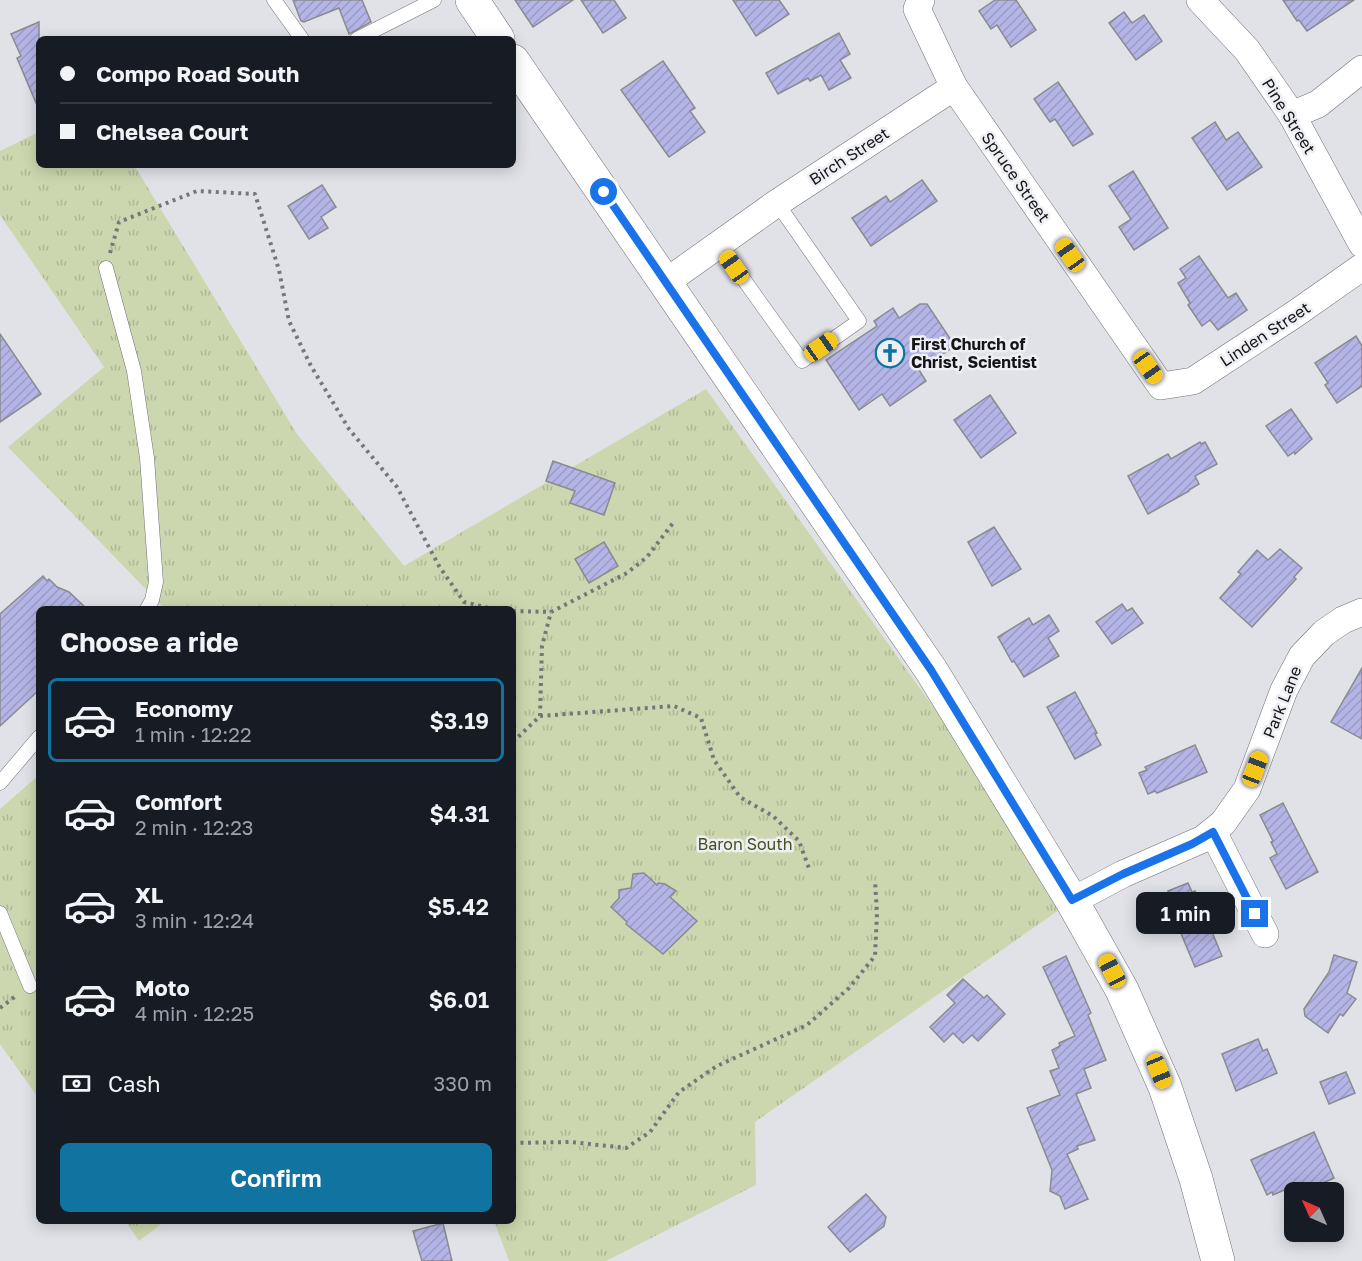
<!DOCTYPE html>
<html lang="en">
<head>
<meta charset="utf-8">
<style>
  :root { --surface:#171b24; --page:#242831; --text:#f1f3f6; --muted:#9ea1a6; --line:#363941; --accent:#1073a0 }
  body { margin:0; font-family:"Golos Text",sans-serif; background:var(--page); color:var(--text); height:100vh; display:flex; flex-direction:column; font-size:22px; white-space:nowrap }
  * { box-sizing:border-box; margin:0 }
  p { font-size:20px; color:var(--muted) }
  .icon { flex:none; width:33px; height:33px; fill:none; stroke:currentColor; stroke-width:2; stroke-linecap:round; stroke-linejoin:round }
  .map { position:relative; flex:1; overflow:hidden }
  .drawer { position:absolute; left:36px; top:606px; width:480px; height:618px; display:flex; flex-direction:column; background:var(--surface); border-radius:9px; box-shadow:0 3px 15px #0003 }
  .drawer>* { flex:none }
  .hud { position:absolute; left:36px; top:36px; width:480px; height:132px; border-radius:9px; box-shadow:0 3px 15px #0003; display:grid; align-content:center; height:132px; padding:0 24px; background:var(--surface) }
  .needle { width:39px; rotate:315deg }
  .controls { position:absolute; left:1284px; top:1182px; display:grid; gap:12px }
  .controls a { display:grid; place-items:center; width:60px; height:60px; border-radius:9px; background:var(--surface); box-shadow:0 3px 15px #0003; font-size:30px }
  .end { position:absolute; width:27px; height:27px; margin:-14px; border:8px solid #1a73e8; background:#fff; box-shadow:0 0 0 3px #fff }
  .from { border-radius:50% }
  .bubble { position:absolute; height:42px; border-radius:9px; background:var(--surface); box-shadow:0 3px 15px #0003; font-size:20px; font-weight:600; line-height:42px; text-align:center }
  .car { position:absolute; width:18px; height:36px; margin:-18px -9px; border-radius:8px; box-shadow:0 0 4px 2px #0007; background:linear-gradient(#f5c518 24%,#345 0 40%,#f5c518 0 76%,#345 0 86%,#f5c518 0) }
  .hud b { display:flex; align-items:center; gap:21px; height:57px; font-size:22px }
  .hud b+b { border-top:2px solid var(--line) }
  .hud i { width:15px; height:15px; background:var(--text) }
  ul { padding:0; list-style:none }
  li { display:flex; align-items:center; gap:18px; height:84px; margin:0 12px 9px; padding:0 12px; border:3px solid transparent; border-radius:9px }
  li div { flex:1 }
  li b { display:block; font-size:22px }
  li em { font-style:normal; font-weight:600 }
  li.on { border-color:var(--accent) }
  li>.icon { width:54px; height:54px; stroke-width:1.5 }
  h2 { padding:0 24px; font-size:27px; line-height:72px }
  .pay { display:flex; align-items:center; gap:15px; height:66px; padding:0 24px; font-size:22px }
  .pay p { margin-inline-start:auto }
  .action { display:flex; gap:12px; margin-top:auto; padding:12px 24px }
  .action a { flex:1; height:69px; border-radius:9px; background:var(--accent); color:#fff; font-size:24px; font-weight:600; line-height:69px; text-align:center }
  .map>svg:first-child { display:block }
  .park { fill:url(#park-tufts) }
  .building { fill:url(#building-hatch); stroke:#8a8a90; stroke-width:1.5 }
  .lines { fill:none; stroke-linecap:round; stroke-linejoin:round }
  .service-casing { stroke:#717177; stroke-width:15 }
  .minor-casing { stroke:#717177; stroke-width:28 }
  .secondary-casing { stroke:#717177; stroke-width:34 }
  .path { stroke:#77777a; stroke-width:4; stroke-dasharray:3 4.5; stroke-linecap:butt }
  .service { stroke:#fff; stroke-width:14 }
  .minor { stroke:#fff; stroke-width:27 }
  .secondary { stroke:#fff; stroke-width:33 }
  .route { stroke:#1a73e8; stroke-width:8 }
  .labels { text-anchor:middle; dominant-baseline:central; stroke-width:5; stroke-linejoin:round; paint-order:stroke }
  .street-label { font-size:16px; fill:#151517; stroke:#eeeff5 }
  .poi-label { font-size:16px; font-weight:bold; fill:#151517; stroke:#eeeff5; text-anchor:start }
  .park-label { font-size:16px; fill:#455018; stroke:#eeeff5 }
</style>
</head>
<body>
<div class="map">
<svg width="1362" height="1261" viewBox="0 0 1362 1261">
  <defs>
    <pattern id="park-tufts" width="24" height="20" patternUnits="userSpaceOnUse" patternTransform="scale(1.5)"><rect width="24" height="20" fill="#ccd7af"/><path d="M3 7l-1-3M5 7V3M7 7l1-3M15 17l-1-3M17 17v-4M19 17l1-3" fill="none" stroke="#aeb896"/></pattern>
    <pattern id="building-hatch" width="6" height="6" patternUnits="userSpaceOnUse" patternTransform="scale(1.5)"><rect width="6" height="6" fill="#b4b5e6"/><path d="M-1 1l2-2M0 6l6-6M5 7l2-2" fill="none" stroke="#9a9bc5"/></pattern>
  </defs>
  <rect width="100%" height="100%" fill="#e1e2e7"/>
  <g class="park">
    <polygon points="39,132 39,165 134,165 297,434 404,566 706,389 1072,901 755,1122 756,1185 606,1261 509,1261 494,1221 513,1221 513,609 165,609 8,447 104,367 0,215 0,151"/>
    <polygon points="39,775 39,1099 0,1044 0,809"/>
    <polygon points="125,1221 165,1221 139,1241"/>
  </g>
  <g class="building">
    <polygon points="293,0 362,0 371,22 349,34 339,8 304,22 301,21"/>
    <polygon points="515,0 573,0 533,27"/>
    <polygon points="581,0 614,0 626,18 603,33"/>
    <polygon points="733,0 779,0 789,14 756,36"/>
    <polygon points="995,0 1016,0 1036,30 1011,47 997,25 991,29 979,11"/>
    <polygon points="1283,0 1354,0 1307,31 1299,20 1297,21"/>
    <polygon points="1124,12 1132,23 1144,15 1162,41 1136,60 1109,23"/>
    <polygon points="39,22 39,110 17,58 21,56 11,34"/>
    <polygon points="839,33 850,54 840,60 851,78 829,90 821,75 810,81 808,78 778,94 766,73"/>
    <polygon points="663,61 695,108 690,111 705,132 669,157 621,90"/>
    <polygon points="1058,82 1093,134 1073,146 1055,119 1050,122 1034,99"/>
    <polygon points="1215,122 1226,140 1238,132 1262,167 1227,190 1192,138"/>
    <polygon points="1133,171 1168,228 1134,250 1119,227 1131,219 1109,186"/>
    <polygon points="922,180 937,201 871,246 852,218 886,196 890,202"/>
    <polygon points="322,185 336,207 321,217 328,228 309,239 288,206"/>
    <polygon points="1199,256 1228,298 1236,293 1247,310 1218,330 1210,320 1202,326 1188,305 1190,303 1178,283 1186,278 1180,269"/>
    <polygon points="920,304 927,304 955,346 919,370 926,381 890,406 882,394 859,410 826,360 877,326 874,321 893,308 899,318"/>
    <polygon points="0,334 41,394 0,422"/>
    <polygon points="1356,336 1362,346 1362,386 1337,403 1325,385 1328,383 1315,363"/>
    <polygon points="990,395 1016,433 981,458 954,420"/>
    <polygon points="1291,409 1312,439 1295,454 1294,452 1288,456 1266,426"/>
    <polygon points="1200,442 1201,444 1205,442 1217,464 1195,476 1199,484 1189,490 1189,491 1148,514 1128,476 1168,454 1171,459"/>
    <polygon points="553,461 615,483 604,515 570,503 575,491 546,481"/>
    <polygon points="994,527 1021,569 992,586 968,542"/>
    <polygon points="604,542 618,566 589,583 575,559"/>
    <polygon points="1280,549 1302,568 1294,577 1296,579 1252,627 1220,598 1241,574 1238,572 1257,550 1268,560"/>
    <polygon points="43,576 47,581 49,579 57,587 69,592 87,609 39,609 39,690 0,726 0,614"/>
    <polygon points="1122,604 1127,611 1132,608 1143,623 1112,644 1096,622"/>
    <polygon points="1049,615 1059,631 1048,638 1059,656 1024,677 1014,661 1012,662 998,637 1029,618 1033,625"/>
    <polygon points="1362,668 1362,739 1331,722"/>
    <polygon points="1075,692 1097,733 1095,734 1101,745 1075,759 1047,707"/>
    <polygon points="1195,745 1207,772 1157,793 1155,791 1148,794 1139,773 1147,770 1145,767"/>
    <polygon points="1283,803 1318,872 1286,889 1270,858 1277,854 1271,842 1273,841 1260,815"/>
    <polygon points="644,873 657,885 658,883 665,884 676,891 670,897 697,921 663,954 626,924 627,922 611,907 619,898 619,890 631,888 633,874"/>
    <polygon points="1188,883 1192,892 1195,891 1222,956 1195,967 1168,902 1172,900 1168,891"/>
    <polygon points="1334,955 1357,962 1347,993 1356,999 1343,1016 1340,1014 1328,1033 1305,1016 1304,1009 1329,972"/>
    <polygon points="1066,956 1091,1013 1088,1015 1106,1060 1084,1069 1091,1088 1076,1094 1095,1140 1077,1146 1078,1149 1067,1154 1088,1199 1065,1209 1060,1196 1050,1191 1052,1170 1027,1108 1060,1095 1050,1071 1059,1068 1052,1050 1060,1046 1059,1043 1075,1036 1043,967"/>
    <polygon points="963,979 984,998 987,995 1005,1014 978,1041 972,1035 963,1043 953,1033 944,1042 930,1027 955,1003 947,995"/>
    <polygon points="1258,1039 1263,1051 1267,1049 1277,1073 1236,1091 1222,1054"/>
    <polygon points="1346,1072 1355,1093 1329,1104 1320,1082"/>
    <polygon points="1314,1132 1334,1178 1305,1191 1302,1185 1299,1187 1298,1184 1273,1195 1272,1192 1267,1195 1251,1160"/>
    <polygon points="866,1194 886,1217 884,1226 850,1252 828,1227"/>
    <polygon points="443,1223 452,1261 422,1261 413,1231"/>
  </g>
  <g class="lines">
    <g class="service-casing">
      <g id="service">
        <polyline points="274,0 302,39"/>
        <polyline points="357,39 434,0"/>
        <polyline points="719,245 802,361 859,321 777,203"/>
        <polyline points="106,268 134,371 147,458 156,582 152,600 147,609"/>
        <polyline points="0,783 39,737"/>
        <polyline points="0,913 30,986"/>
      </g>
    </g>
    <g class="minor-casing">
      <g id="minor">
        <polyline points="1200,0 1247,50 1292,115 1362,244"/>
        <polyline points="954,87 1161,386 1193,381 1295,314 1362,267"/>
        <polyline points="1292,115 1318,104 1362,69"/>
        <polyline points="666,282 777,203 954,87 917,9 921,0"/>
        <polyline points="1213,832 1265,934"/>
        <polyline points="1072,901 1123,874 1203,839 1223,823 1247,789 1284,690 1302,656 1324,633 1343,620 1362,612"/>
      </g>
    </g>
    <g class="secondary-casing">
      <g id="secondary">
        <polyline points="472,0 498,39"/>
        <polyline points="513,61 931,670 1072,901 1122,990 1165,1087 1196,1179 1218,1261"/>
      </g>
    </g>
    <g class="path">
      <polyline points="110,253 119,222 197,191 255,194 279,270 289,321 311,366 349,429 397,487 439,566 464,602 493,609"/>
      <polyline points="513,611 551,612"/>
      <polyline points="540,716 542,646 551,612 627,573 647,557 673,523"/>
      <polyline points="513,742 540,716 674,706 701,718 714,760 740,797 773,816 799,841 810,871"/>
      <polyline points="0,1008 16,996"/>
      <polyline points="513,1143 571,1142 626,1148 650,1132 679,1092 717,1066 807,1025 849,988 875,956 877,913 875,881"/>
    </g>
    <use href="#service" class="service"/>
    <use href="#minor" class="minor"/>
    <use href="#secondary" class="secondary"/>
  </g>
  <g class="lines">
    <polyline class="route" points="604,192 931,670 1072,900 1123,874 1192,844 1213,832 1255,914"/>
  </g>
  <defs>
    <g id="church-ring" transform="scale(1.5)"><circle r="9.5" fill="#eeeff5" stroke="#1073a0" stroke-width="1.5"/><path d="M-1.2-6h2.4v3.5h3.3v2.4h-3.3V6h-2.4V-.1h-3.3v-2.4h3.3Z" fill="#1073a0"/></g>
  </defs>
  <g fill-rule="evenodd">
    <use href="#church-ring" x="890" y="353"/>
  </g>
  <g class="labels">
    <g class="street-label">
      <text transform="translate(1289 116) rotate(58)">Pine Street</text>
      <text transform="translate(849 156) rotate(-33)">Birch Street</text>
      <text transform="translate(1016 177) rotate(55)">Spruce Street</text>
      <text transform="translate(1265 334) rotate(-33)">Linden Street</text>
      <text transform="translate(1282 702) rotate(-68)">Park Lane</text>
    </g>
    <g class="poi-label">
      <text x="911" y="344">First Church of<tspan x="911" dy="18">Christ, Scientist</tspan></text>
    </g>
    <g class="park-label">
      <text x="745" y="844">Baron South</text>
    </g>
  </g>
</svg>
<div class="controls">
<a><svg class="needle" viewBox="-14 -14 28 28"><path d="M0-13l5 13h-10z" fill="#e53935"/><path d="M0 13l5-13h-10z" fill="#9ea1a6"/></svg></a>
</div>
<i class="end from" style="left:604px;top:192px"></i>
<i class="end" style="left:1255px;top:914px"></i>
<div class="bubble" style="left:1136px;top:892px;width:99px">1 min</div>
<i class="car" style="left:1070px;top:255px;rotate:325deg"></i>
<i class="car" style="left:734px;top:267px;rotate:325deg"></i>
<i class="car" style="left:821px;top:347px;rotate:55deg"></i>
<i class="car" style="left:1148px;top:367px;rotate:145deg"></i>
<i class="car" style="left:1255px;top:769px;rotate:21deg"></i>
<i class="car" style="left:1112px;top:971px;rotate:332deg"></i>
<i class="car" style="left:1159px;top:1071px;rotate:158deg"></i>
<div class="hud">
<b><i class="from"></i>Compo Road South</b>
<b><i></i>Chelsea Court</b>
</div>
<section class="drawer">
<h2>Choose a ride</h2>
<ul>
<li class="on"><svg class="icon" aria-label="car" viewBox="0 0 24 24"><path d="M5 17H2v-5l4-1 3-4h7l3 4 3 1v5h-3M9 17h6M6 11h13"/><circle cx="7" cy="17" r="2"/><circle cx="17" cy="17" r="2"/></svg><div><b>Economy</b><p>1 min · 12:22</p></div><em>$3.19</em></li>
<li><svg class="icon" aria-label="car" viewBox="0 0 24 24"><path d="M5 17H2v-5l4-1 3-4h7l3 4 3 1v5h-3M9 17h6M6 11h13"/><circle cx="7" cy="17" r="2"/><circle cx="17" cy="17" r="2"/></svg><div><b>Comfort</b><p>2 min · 12:23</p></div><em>$4.31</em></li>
<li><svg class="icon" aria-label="car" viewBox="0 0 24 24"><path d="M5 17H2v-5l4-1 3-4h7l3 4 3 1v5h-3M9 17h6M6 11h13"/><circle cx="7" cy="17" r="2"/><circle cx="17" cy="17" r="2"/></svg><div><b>XL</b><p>3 min · 12:24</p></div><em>$5.42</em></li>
<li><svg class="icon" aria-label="car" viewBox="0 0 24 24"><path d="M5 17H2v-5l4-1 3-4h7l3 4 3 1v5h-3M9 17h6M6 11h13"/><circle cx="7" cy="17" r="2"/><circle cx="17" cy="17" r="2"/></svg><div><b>Moto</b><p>4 min · 12:25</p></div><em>$6.01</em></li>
</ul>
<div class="pay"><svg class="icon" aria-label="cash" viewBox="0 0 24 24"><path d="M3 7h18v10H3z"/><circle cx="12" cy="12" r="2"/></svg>Cash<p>330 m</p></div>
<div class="action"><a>Confirm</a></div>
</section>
</div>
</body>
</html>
